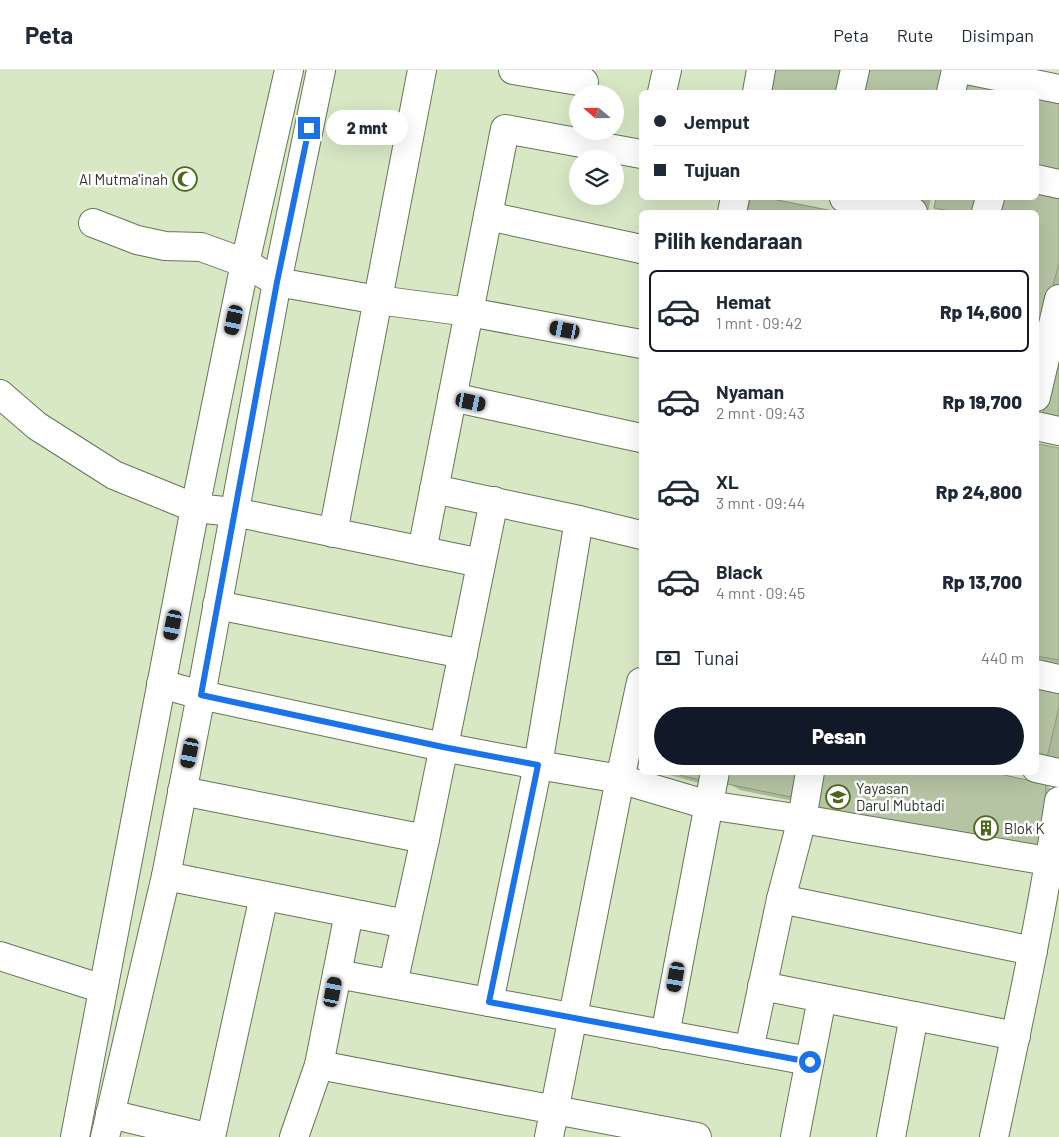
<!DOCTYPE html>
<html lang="id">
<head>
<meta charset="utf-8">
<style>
  :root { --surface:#fff; --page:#f2f2f3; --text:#1f2937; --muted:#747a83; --line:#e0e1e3; --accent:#111827 }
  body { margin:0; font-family:Barlow,sans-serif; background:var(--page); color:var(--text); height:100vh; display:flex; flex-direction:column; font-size:19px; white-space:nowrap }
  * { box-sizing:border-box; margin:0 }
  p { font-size:16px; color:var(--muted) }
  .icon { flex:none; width:28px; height:28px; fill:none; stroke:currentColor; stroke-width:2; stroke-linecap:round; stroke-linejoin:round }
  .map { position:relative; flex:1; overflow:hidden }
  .side { position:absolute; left:639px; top:140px; width:400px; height:565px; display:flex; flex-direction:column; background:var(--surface); border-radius:8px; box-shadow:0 5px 20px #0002 }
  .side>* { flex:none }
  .banner { position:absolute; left:639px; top:20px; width:400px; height:110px; border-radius:8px; box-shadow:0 5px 20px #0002; display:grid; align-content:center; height:110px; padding:0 15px; background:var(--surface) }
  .needle { width:32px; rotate:290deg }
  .tools { position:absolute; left:569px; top:15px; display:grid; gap:10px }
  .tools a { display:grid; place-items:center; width:55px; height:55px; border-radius:50%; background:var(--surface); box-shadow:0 5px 20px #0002; font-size:25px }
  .end { position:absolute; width:22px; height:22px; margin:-11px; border:6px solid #1a73e8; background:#fff; box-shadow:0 0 0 2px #fff }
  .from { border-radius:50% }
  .bubble { position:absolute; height:35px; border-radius:18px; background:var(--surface); box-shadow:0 5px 20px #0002; font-size:16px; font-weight:800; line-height:35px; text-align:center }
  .car { position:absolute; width:15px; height:30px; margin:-15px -8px; border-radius:6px; box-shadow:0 0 4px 1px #0007; background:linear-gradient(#222 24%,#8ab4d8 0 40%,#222 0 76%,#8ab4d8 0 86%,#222 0) }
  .banner b { display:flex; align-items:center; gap:18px; height:48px; font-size:19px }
  .banner b+b { border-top:1px solid var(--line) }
  .banner i { width:12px; height:12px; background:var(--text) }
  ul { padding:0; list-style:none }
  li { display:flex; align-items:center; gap:15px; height:82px; margin:0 10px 8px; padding:0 5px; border:2px solid transparent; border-radius:8px }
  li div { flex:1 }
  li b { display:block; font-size:19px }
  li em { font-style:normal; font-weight:800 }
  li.selected { border-color:var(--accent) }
  li>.icon { width:45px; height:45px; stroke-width:1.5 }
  h2 { padding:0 15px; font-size:22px; line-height:60px }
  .pay { display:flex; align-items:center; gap:12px; height:55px; padding:0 15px; font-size:19px }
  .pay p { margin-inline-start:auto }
  .action { display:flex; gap:10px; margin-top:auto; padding:10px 15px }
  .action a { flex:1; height:58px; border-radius:30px; background:var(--accent); color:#fff; font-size:20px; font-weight:800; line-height:58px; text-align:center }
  header { display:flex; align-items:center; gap:30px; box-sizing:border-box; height:70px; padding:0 25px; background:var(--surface); border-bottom:1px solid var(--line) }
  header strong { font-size:24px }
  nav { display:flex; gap:28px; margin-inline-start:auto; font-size:18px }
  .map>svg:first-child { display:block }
  .shadow { fill:#0003 }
  .building { fill:#b5c4a3; stroke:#8c9b7b }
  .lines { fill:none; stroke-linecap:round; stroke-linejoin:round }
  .minor-casing { stroke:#677556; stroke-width:30 }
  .minor { stroke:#fff; stroke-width:28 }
  .route { stroke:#1a73e8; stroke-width:6 }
  .labels { text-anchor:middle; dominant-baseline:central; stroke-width:5; stroke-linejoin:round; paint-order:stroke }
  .poi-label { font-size:15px; fill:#2f3628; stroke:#fff; text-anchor:start }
</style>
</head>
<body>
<header>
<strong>Peta</strong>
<nav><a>Peta</a><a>Rute</a><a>Disimpan</a></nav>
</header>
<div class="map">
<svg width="1059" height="1067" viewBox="0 0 1059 1067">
  <rect width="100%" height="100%" fill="#d8e8c5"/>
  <g class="shadow">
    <polygon points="776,0 854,22 771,22"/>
    <polygon points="868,0 953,22 863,22"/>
    <polygon points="965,11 1021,22 963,22"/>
    <polygon points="752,128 761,128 832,142 748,142"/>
    <polygon points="876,128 931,128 928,142"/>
    <polygon points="937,128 996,128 990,142 945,142 935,137"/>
    <polygon points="1001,128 1059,128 1059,243 1036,346 1036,142 998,142"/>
    <polygon points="1059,380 1059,594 1036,589 1036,397"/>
    <polygon points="1059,624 1059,690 1036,689"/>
    <polygon points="658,702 717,702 714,717"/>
    <polygon points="730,702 809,702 803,733 740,720 728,713"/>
    <polygon points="1045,715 1057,722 1053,784 827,744"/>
  </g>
  <g class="building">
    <polygon points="775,0 846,0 841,22 770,22"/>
    <polygon points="866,0 945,0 940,22 862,22"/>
    <polygon points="965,9 1027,22 961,22"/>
    <polygon points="1036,25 1059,29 1059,105 1036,101"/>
    <polygon points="1036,123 1059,127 1059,193 1048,234 1036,288 1036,142 997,142 1000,128 1036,128"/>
    <polygon points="750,128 767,128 838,142 747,142"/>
    <polygon points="936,128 982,128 976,142 955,142 934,138"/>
    <polygon points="1059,268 1059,350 1042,346"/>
    <polygon points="1039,374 1059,378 1059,590 1036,586 1036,390"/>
    <polygon points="1036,618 1059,623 1059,637 1047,688 1036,686"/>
    <polygon points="669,702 705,702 703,711"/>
    <polygon points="729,702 796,702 791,727 727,714"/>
    <polygon points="821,702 990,702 1046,714 1042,778 814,738"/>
  </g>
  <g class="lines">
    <g class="minor-casing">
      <g id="minor">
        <polyline points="513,0 584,12"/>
        <polyline points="967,0 1059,19"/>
        <polyline points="662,22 667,0"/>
        <polyline points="757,22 761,0"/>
        <polyline points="850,22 855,0"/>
        <polyline points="951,22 956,0"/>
        <polyline points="1036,109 1059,114"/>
        <polyline points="844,128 913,142"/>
        <polyline points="732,142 735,128"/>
        <polyline points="986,142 990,128"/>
        <polyline points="488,146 641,179"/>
        <polyline points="93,153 137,170 165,176 201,177 245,193 277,212 378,230 469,242 641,274"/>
        <polyline points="0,324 37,356 114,405 195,438 234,442 481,493"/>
        <polyline points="452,327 641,368"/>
        <polyline points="1036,327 1059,229"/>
        <polyline points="1036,356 1059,361"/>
        <polyline points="434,419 579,450 641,465"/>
        <polyline points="333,463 422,0"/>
        <polyline points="422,481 505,59 641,84"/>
        <polyline points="217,535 463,584"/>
        <polyline points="1036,604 1059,609"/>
        <polyline points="161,614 201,625 443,677 538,695 620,709 708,735 802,749 1059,793"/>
        <polyline points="1036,698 1059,703"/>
        <polyline points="182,721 425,769"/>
        <polyline points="166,806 406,854"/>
        <polyline points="781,829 1033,881"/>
        <polyline points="0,886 103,919"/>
        <polyline points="337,904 809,991"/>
        <polyline points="393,914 425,769 494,431"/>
        <polyline points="762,916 1016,966"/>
        <polyline points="489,932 538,695 579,450"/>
        <polyline points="665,965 715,702"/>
        <polyline points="749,980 781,829 802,749 810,702"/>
        <polyline points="319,995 697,1067"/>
        <polyline points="110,1044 207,1067"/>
        <polyline points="75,1067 195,438 245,193 289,0"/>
        <polyline points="105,1067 166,806 201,625 277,212 321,0"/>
        <polyline points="211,1067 264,826"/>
        <polyline points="294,1067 319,995 349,843"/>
        <polyline points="549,1067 620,709 641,612"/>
        <polyline points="795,1067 822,928"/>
        <polyline points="891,1067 914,946"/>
        <path d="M 994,1067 C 1018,955 1042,844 1059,731"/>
      </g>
    </g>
    <use href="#minor" class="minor"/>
  </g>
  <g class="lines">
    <polyline class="route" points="309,58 277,212 201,625 443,677 538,695 489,932 810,992"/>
  </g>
  <defs>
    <g id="mosque-ring" transform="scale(1.25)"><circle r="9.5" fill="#fff" stroke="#4b681b" stroke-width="1.5"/><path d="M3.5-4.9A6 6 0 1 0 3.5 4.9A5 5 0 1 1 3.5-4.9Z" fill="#4b681b"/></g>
    <g id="school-ring" transform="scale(1.25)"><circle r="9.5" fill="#fff" stroke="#4b681b" stroke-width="1.5"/><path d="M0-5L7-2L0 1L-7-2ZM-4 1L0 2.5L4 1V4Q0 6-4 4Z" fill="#4b681b"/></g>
    <g id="building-ring" transform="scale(1.25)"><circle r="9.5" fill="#fff" stroke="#4b681b" stroke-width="1.5"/><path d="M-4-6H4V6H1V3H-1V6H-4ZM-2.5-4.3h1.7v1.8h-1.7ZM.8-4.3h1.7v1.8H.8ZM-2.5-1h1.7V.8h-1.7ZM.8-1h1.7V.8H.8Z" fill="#4b681b"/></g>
  </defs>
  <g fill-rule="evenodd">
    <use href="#mosque-ring" x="185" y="109"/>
    <use href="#school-ring" x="838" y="727"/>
    <use href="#building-ring" x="986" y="758"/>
  </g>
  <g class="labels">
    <g class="poi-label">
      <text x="168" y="109" text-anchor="end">Al Mutma'inah</text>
      <text x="856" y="718">Yayasan<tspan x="856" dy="17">Darul Mubtadi</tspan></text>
      <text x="1004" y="758">Blok K</text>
    </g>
  </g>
</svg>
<div class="tools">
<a><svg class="needle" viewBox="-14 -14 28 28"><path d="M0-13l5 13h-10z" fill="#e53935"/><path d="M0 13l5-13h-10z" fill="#747a83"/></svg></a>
<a><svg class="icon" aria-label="layers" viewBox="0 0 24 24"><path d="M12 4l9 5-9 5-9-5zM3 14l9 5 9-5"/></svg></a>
</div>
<i class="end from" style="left:810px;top:992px"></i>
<i class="end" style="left:309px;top:58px"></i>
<div class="bubble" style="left:326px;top:40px;width:82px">2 mnt</div>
<i class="car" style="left:234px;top:250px;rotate:192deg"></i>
<i class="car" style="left:565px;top:260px;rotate:281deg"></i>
<i class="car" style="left:471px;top:332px;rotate:102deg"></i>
<i class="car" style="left:173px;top:555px;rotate:191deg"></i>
<i class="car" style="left:190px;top:683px;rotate:191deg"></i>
<i class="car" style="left:676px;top:907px;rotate:190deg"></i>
<i class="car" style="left:333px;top:922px;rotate:11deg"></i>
<div class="banner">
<b><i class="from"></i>Jemput</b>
<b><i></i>Tujuan</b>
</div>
<section class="side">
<h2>Pilih kendaraan</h2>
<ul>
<li class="selected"><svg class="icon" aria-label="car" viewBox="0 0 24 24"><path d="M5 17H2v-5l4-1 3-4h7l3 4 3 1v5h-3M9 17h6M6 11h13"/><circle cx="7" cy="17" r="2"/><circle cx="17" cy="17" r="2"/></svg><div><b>Hemat</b><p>1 mnt · 09:42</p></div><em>Rp 14,600</em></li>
<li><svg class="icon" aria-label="car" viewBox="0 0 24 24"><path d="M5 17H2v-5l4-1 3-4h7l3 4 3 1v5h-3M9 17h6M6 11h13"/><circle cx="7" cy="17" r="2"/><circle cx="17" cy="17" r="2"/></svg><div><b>Nyaman</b><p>2 mnt · 09:43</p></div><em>Rp 19,700</em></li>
<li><svg class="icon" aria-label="car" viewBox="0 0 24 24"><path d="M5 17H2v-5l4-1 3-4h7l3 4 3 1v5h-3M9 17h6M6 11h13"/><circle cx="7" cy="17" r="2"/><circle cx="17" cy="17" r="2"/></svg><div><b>XL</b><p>3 mnt · 09:44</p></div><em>Rp 24,800</em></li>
<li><svg class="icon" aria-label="car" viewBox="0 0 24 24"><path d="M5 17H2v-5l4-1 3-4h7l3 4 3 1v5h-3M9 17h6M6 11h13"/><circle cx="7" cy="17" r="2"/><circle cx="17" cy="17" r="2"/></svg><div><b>Black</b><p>4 mnt · 09:45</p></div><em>Rp 13,700</em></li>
</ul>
<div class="pay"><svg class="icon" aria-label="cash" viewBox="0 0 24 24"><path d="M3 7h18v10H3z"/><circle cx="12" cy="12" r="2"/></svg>Tunai<p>440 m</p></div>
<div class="action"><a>Pesan</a></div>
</section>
</div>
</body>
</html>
